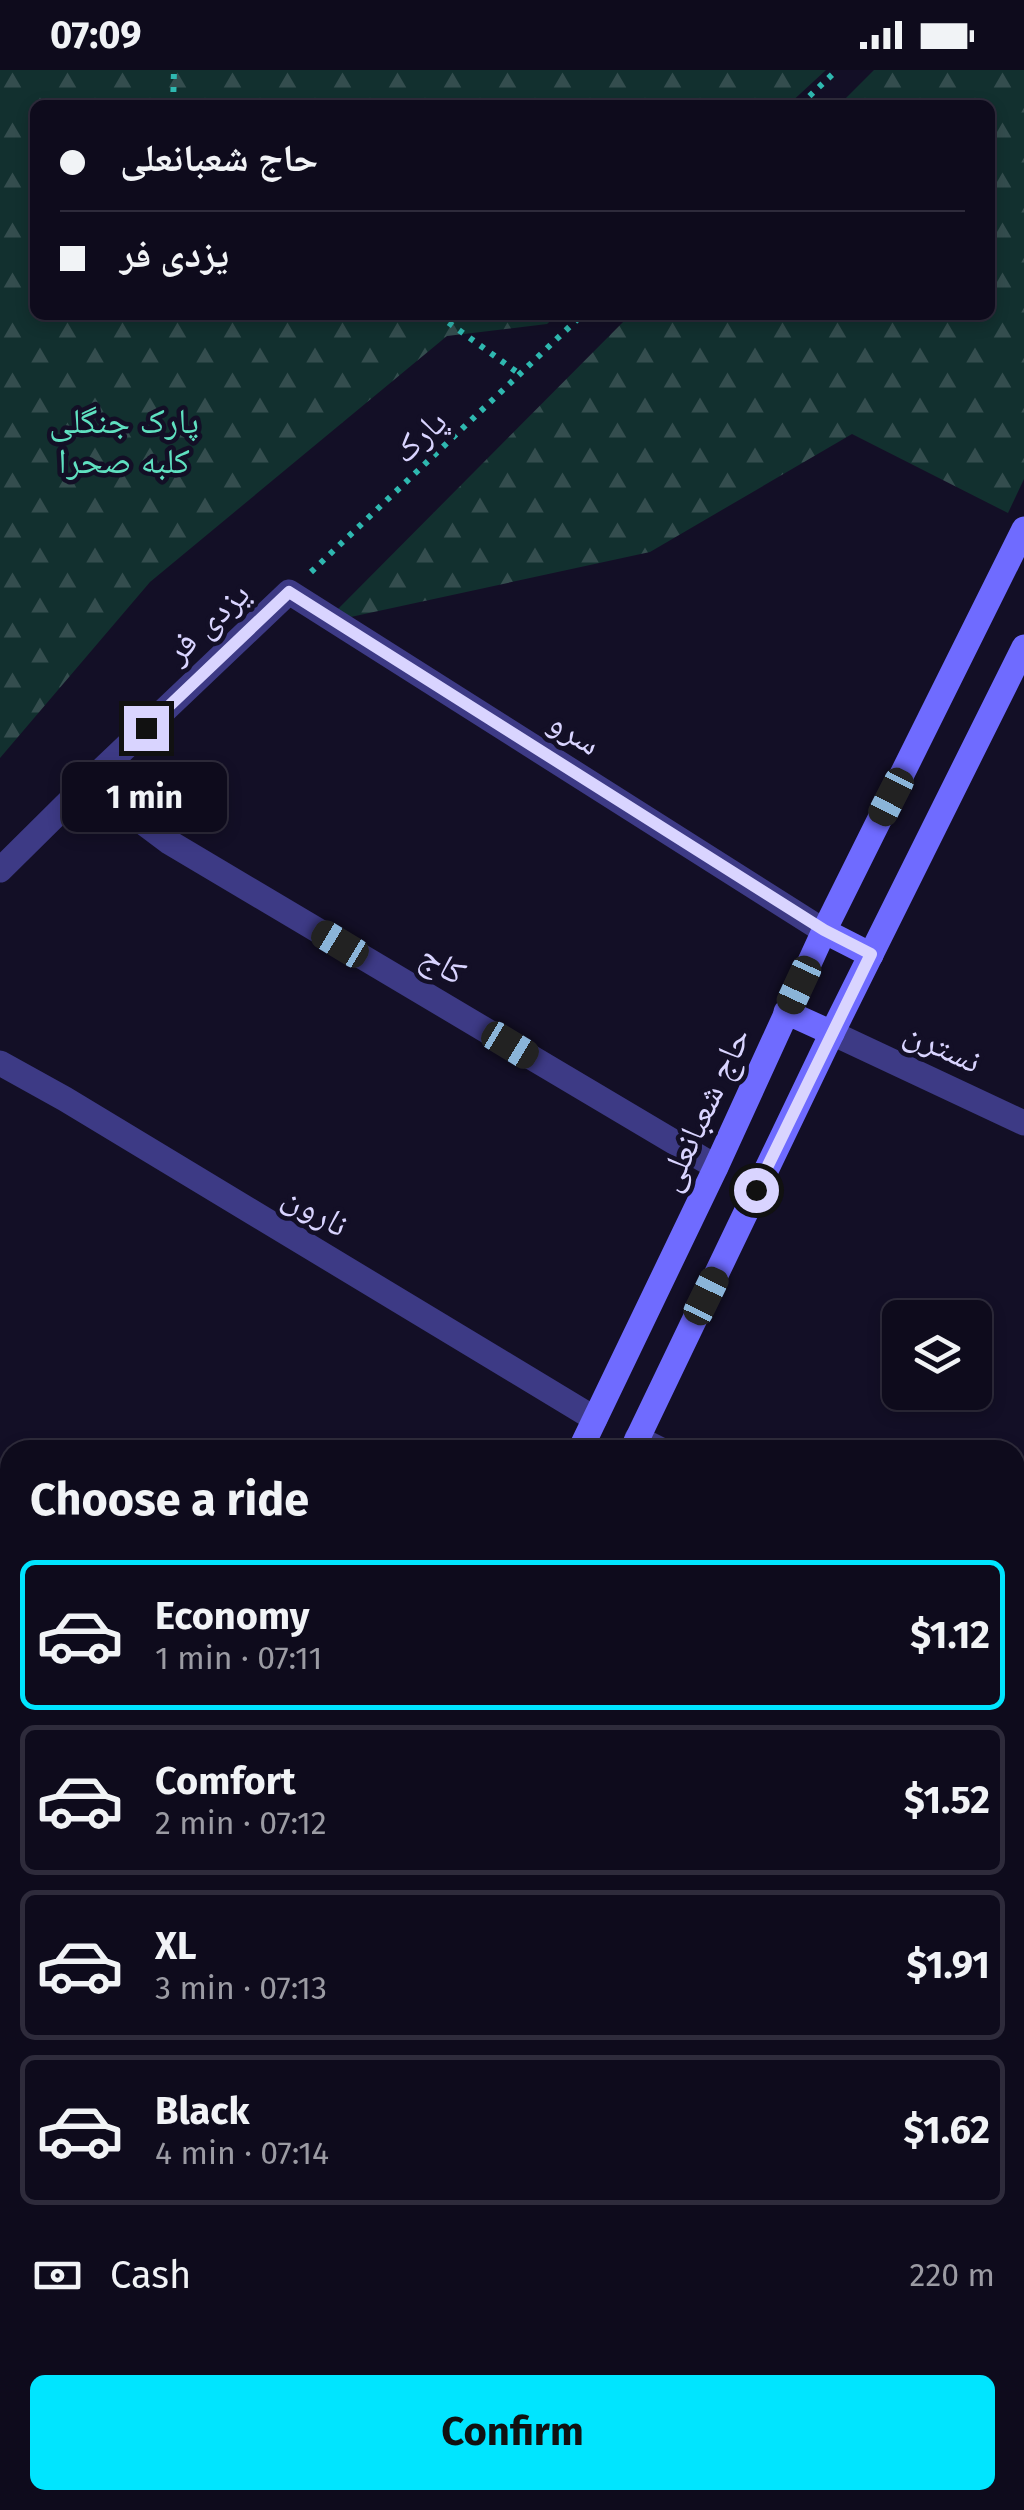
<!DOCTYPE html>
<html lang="en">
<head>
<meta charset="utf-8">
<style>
  :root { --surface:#0e0b1c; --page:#1c1929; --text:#f1f3f6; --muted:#9b9ba3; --line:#2e2b3b; --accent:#00e5ff }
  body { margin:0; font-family:"Fira Sans","Noto Naskh Arabic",sans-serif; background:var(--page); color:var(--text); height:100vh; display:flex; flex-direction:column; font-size:38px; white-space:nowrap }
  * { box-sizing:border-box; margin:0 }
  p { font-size:32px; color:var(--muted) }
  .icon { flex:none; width:55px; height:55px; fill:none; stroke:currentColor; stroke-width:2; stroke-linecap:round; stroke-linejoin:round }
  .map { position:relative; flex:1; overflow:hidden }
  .sheet { position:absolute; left:0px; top:1370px; width:1025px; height:1070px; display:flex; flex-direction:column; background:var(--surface); border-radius:30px 30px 0 0; box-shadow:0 5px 15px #0003,0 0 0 2px var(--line) }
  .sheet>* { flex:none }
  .top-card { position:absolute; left:30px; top:30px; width:965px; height:220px; border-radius:15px; box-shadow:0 5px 15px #0003,0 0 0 2px var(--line); display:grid; align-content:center; height:220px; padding:0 30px; background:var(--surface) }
  .buttons { position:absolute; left:882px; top:1230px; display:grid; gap:20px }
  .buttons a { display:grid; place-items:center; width:110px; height:110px; border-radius:15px; background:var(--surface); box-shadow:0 5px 15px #0003,0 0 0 2px var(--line); font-size:50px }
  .end { position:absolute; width:45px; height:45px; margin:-22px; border:12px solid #d9d4ff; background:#111; box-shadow:0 0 0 5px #111 }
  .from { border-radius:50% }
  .bubble { position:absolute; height:70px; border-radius:15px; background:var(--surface); box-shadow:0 5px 15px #0003,0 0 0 2px var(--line); font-size:32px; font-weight:700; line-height:70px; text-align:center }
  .car { position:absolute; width:30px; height:60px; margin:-30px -15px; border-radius:12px; box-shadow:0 0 8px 2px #0007; background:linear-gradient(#222 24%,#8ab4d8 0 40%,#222 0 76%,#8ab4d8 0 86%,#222 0) }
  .top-card b { display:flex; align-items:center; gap:35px; height:95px; font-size:38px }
  .top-card b+b { border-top:2px solid var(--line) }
  .top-card i { width:25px; height:25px; background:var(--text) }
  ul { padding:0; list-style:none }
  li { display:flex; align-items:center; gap:30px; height:150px; margin:0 20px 15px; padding:0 10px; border:5px solid var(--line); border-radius:15px }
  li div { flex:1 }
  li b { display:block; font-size:38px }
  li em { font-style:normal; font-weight:700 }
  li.current { border-color:var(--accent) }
  li>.icon { width:90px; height:90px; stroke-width:1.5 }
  h2 { padding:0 30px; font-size:45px; line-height:120px }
  .pay { display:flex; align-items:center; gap:25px; height:110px; padding:0 30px; font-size:38px }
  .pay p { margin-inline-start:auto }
  .action { display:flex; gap:20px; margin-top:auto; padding:20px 30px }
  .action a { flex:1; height:115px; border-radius:15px; background:var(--accent); color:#111; font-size:40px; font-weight:700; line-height:115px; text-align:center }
  .status { display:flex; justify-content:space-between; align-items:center; height:70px; padding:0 50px; background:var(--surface); direction:ltr }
  .status svg { height:28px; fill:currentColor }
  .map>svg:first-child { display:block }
  .forest { fill:url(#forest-firs) }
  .garden { fill:url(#garden-furrows) }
  .building { fill:url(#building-hatch) }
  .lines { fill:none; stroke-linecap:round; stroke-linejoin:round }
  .path { stroke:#2fb8b0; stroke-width:6; stroke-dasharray:5 8; stroke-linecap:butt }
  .lane { stroke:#3d3a85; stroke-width:22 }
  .street { stroke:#3d3a85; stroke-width:25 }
  .secondary { stroke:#6f6bff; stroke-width:25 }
  .route { stroke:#d9d4ff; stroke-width:12 }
  .labels { text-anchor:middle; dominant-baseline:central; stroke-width:9; stroke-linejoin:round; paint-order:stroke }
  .park-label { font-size:35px; fill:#5fe0c0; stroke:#130f26 }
  .street-label { font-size:35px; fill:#d9d4ff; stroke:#130f26 }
</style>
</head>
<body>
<div class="status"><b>07:09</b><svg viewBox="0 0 49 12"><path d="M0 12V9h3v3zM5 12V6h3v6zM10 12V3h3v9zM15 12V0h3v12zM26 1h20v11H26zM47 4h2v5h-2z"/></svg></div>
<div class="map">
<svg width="1024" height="2440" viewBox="0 0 1024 2440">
  <defs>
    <pattern id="forest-firs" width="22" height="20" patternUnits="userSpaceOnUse" patternTransform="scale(2.5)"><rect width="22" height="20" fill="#12302f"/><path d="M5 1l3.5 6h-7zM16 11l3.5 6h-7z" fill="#344d4e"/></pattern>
    <pattern id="garden-furrows" width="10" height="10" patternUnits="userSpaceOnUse" patternTransform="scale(2.5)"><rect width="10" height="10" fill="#12302f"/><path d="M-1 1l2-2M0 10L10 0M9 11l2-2" fill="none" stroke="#344d4e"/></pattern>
    <pattern id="building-hatch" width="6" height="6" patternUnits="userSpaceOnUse" patternTransform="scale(2.5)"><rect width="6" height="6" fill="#241b47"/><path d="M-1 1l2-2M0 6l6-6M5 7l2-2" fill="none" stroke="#433b63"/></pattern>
  </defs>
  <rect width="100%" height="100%" fill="#130f26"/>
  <g class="forest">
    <polygon points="0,0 826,0 788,35 35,35 35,245 557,245 547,254 447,266 150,512 0,688"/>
    <polygon points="874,0 1024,0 1024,409 1008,443 852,364 650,482 346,548 336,541 630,245 990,245 990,35 839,35"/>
  </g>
  <g class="garden">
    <polygon points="0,1897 10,1918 10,2076 0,2077"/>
    <polygon points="572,2430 922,2430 932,2440 559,2440"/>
  </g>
  <polygon class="building" points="1024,2129 1024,2350 1015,2344 1015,2132"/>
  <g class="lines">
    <g class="path">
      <polyline points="173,35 174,0"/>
      <polyline points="800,35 837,0"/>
      <polyline points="438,245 521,305"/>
      <polyline points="311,502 582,245"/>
    </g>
    <polyline class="lane" points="1015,2097 1024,2095"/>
    <g class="street">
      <polyline points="89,712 169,772 716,1097"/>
      <polyline points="0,800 89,712 289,522 824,861"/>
      <polyline points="832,963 1024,1053"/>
      <polyline points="0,993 65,1029 595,1349"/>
      <polyline points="637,1368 661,1380"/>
      <polyline points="1015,1542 1024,1545"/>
      <polyline points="1015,1702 1024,1674"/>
      <polyline points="1015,1751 1024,1755"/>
      <polyline points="0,2210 6,2195"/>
      <polyline points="0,2410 10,2416"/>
      <polyline points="267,2430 298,2440"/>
      <polyline points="5,2440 12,2430"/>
      <polyline points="344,2440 349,2430"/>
      <polyline points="527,2440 541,2430"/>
    </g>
    <g class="secondary">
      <polyline points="824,861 871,885"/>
      <polyline points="786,942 832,963"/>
      <polyline points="580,1380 716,1097 824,861 1024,459"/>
      <polyline points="632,1380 832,963 1024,577"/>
      <polyline points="0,1477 10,1483"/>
      <polyline points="979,2430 991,2440"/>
    </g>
  </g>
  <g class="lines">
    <polyline class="route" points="146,658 289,522 824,860 871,884 756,1120"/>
  </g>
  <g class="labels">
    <g class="park-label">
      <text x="124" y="351">پارک جنگلی<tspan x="124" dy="40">کلبه صحرا</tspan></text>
    </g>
    <g class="street-label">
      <text transform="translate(419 366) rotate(-43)">پارک</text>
      <text transform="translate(207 552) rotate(-43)">یزدی فر</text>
      <text transform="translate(575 662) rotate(32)">سرو</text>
      <text transform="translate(443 894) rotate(31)">کاج</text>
      <text transform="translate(943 976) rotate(25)">نسترن</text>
      <text transform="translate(703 1039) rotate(-65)">حاج شعبانعلی</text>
      <text transform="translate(316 1140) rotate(31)">نارون</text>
    </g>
  </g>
</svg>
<div class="buttons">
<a><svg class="icon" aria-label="layers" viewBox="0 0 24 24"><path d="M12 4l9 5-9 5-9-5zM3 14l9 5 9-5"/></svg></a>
</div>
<i class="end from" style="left:756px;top:1120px"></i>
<i class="end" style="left:146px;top:658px"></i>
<div class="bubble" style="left:62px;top:692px;width:165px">1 min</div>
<i class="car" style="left:891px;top:727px;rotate:207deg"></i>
<i class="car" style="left:340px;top:874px;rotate:301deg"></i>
<i class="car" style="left:799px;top:915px;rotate:205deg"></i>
<i class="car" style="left:510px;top:975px;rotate:121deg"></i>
<i class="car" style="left:706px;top:1226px;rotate:26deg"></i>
<div class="top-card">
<b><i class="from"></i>حاج شعبانعلی</b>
<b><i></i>یزدی فر</b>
</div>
<section class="sheet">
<h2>Choose a ride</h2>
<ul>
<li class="current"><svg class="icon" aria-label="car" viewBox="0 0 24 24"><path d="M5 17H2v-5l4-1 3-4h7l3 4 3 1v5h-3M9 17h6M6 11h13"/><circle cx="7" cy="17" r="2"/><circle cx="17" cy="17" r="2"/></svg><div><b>Economy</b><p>1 min · 07:11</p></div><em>$1.12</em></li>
<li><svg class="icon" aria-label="car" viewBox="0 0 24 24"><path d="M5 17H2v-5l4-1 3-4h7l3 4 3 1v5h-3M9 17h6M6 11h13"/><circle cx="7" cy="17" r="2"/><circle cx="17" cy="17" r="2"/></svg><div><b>Comfort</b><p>2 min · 07:12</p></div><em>$1.52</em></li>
<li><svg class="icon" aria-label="car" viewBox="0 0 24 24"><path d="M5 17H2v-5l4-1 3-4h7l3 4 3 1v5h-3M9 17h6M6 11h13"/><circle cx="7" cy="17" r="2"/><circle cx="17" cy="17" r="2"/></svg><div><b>XL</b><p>3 min · 07:13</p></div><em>$1.91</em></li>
<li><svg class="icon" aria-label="car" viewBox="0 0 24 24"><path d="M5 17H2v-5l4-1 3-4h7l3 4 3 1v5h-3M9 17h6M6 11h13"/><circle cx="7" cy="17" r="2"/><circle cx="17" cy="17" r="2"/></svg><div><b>Black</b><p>4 min · 07:14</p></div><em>$1.62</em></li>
</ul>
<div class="pay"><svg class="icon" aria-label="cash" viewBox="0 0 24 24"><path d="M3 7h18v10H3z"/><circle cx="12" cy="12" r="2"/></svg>Cash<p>220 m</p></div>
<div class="action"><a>Confirm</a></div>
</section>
</div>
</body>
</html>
